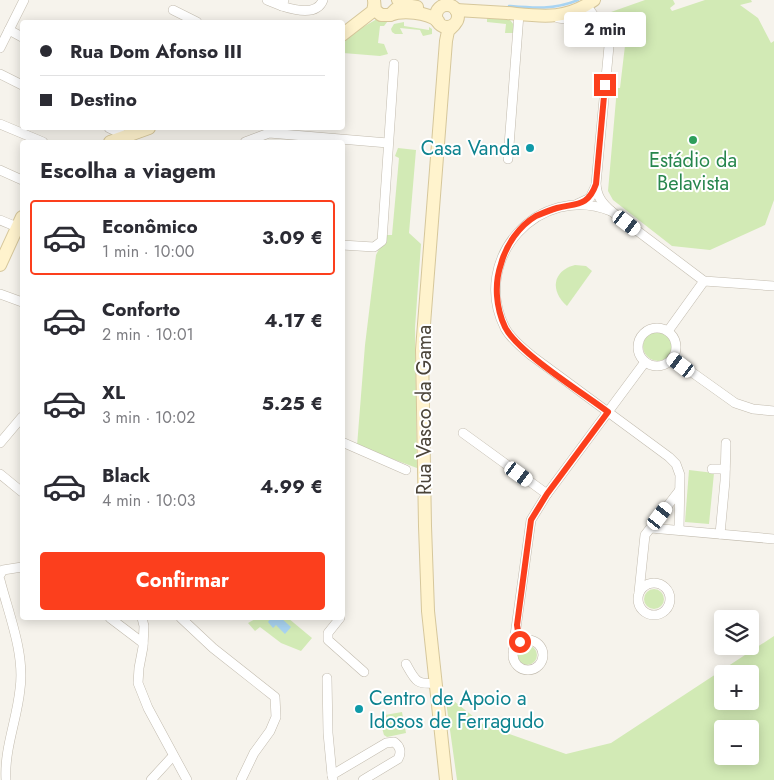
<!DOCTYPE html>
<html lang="pt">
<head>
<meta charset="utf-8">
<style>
  :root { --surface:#fff; --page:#f7f7f7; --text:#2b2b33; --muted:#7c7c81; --line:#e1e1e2; --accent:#fc3f1d }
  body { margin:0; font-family:Jost,sans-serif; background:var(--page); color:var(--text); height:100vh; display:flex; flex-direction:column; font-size:19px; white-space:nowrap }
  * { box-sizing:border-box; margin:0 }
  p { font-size:16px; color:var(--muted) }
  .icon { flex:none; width:28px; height:28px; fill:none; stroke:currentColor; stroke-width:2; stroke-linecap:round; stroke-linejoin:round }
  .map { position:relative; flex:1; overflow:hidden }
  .details { position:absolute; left:20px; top:140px; width:325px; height:480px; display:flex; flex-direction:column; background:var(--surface); border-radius:5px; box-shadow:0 2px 12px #0003 }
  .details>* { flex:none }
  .top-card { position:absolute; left:20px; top:20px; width:325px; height:110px; border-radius:5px; box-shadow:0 2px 12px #0003; display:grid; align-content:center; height:110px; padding:0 20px; background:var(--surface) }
  .buttons { position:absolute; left:714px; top:610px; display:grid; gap:10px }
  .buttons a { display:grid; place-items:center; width:45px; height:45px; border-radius:5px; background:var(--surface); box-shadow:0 2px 12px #0003; font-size:25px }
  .end { position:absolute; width:22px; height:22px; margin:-11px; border:6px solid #fc3f1d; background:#fff; box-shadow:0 0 0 2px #fff }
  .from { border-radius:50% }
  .bubble { position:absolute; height:35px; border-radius:5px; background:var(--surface); box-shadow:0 2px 12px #0003; font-size:16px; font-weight:700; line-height:35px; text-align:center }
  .car { position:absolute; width:15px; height:30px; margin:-15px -8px; border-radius:6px; box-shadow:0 0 4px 1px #0007; background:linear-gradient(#fff 24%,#345 0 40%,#fff 0 76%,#345 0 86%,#fff 0) }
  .top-card b { display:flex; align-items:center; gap:18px; height:48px; font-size:19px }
  .top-card b+b { border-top:1px solid var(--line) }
  .top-card i { width:12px; height:12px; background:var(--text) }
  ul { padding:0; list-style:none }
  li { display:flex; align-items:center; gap:15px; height:75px; margin:0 10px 8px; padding:0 10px; border:2px solid transparent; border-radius:5px }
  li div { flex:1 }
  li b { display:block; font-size:19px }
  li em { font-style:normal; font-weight:700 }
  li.on { border-color:var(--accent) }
  li>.icon { width:45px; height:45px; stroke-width:1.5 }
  h2 { padding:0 20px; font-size:22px; line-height:60px }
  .cta { display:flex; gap:10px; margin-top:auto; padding:10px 20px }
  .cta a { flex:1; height:58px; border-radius:5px; background:var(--accent); color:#fff; font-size:20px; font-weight:700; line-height:58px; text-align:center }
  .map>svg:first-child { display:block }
  .green { fill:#d2eab5; fill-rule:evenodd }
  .water { fill:#a9d4f2 }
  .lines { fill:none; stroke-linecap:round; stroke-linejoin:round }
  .stream { stroke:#a9d4f2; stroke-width:2.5 }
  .street-casing { stroke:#c2bbae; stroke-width:10 }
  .secondary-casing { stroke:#d6c79b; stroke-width:14 }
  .street { stroke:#fff; stroke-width:9 }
  .secondary { stroke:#fff3cd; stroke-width:12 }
  .route { stroke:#fc3f1d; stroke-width:6 }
  .leisure-dot { fill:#2e9e5b; stroke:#fff; stroke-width:2 }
  .culture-dot { fill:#0f9aa8; stroke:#fff; stroke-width:2 }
  .labels { text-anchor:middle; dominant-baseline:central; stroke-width:4; stroke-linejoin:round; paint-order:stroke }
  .culture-label { font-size:20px; fill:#0d838f; stroke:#fff; text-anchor:end }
  .leisure-label { font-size:20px; fill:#27864d; stroke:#fff }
  .street-label { font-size:20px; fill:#4b4439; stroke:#fff }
</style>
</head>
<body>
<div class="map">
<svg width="774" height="780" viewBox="0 0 774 780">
  <rect width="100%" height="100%" fill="#f6f3ec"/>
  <g class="green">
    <polygon points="645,0 673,0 675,4 670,8 672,11 705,0 751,0 752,2 740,5 758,18 771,43 774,41 774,200 765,225 710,250 672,246 613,200 608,191 617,88 620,88 626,37 617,30 611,12"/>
    <polygon points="391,17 384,26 380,26 378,43 384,44 388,54 380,56 343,53 342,39 377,19"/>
    <polygon points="487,17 510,20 514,25 513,33 505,33 506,24 487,22"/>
    <polygon points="404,22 404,26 429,30 429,27 432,29 432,34 423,36 420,30 400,28 403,34 395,34 392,32 391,29 394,24"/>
    <polygon points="398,148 416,150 409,233 421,244 415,328 417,468 357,446 365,345 376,255 386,235 392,235 399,158 395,156"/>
    <path d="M 575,265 L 586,266 L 592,271 L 567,306 C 550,291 552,271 575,265 Z"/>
    <circle cx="658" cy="346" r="15"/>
    <polygon points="689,470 714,473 709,524 685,522"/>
    <circle cx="654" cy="599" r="10"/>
    <polygon points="257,618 288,618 312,638 301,651 281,643 260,627 255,631 248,623"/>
    <path d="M 774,636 L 774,780 L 457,780 L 445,694 L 484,725 L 566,754 L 611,743 ZM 722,674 L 750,674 L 750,701 L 722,701 ZM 722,729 L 750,729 L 750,756 L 722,756 Z"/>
    <circle cx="527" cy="655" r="10"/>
    <polygon points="402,712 406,733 387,737 384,735 380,721 385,715"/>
  </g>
  <polygon class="water" points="271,618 281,618 291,627 285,634 276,625 273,628 268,622"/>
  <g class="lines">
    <path class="stream" d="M 509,6 C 533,8 554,10 578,0"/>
    <g class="street-casing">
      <g id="street">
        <polyline points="267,0 282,6"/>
        <path d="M 284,0 L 282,6 C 294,10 317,16 323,0"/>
        <path d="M 586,5 C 596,18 605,30 609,46 L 596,184 C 597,197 602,203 611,211 L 704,281 L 774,286"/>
        <polyline points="173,10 197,22"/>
        <polyline points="558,18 588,22 601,31"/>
        <polyline points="9,30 22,37"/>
        <polyline points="0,48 24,0"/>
        <polyline points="0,74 22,85"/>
        <polyline points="0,124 43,142"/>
        <polyline points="109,128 126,136"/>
        <polyline points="245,142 269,133 388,143"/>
        <polyline points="508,159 519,14"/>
        <polyline points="0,170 22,180"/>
        <polyline points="577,204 590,198 596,185"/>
        <path d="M 611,211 C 539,182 470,259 505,328 C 511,339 522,348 532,356 L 669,457 L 676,464 L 680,475 L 679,530"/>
        <polyline points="0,220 17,227"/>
        <polyline points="342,245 374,247 382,241 394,64"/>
        <polyline points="0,294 22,302"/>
        <circle cx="657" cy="347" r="19"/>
        <polyline points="668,331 704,281"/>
        <polyline points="672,358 735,403 753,409 774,411"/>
        <polyline points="463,433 547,494"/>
        <polyline points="342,442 406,470"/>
        <polyline points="0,443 22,417"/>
        <polyline points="712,469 725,469"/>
        <polyline points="0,474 22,492"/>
        <polyline points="651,528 774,539"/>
        <polyline points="720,534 725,481 726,443"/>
        <polyline points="0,575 3,570 22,567"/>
        <path d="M 0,580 C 9,615 25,654 20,689 C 17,720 4,749 6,780"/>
        <circle cx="654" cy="599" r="16"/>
        <polyline points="639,592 645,535 679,491"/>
        <polyline points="110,618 143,643"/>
        <polyline points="142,618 144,626 143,647 139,668 138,683 148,708 187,780"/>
        <polyline points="181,618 213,648 275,697 276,717 270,731 254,753 241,780"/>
        <polyline points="340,618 328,633 328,640 364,672"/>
        <circle cx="528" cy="655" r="15"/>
        <polyline points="513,650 531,520 547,494 645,362"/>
        <path d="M 406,664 C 415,680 416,685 435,683"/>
        <polyline points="327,678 328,733 332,775"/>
        <polyline points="151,780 173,756"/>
        <path d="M 333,780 L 332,775 L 386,743 L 394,742 C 400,746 402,752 398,759 L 363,780"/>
      </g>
    </g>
    <g class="secondary-casing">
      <g id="secondary">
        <polyline points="374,0 375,10 381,15 390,15 396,9"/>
        <polyline points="398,0 406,5 417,7"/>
        <circle cx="447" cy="16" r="11"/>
        <path d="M 456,10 C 473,11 490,12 507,13 C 540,16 565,21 594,0"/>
        <path d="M 390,15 C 402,10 427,12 438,21"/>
        <polyline points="342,35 373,11 374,6"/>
        <polyline points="110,142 149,128"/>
        <polyline points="0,265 22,217"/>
        <polyline points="446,780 428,611 425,526 422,350 446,41 448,31 454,25"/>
      </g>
    </g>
    <use href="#street" class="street"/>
    <use href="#secondary" class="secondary"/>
  </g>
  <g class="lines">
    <path class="route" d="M 520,642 L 524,640 L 519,638 L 517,625 L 531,520 L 547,494 L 608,412 C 583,393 517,352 505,327 C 496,308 494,284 501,264 C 506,245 519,226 536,216 C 543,213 550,210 557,208 C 576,203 588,207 596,184 L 605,85"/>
  </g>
  <circle class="leisure-dot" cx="693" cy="140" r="5"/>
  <g class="culture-dot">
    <circle cx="530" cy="148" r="5"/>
    <circle cx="359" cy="709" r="5"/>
  </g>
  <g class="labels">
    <g class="culture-label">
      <text x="520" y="148">Casa Vanda</text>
      <text x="369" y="698" text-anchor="start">Centro de Apoio a<tspan x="369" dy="23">Idosos de Ferragudo</tspan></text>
    </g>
    <g class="leisure-label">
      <text x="693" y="160">Estádio da<tspan x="693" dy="23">Belavista</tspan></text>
    </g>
    <g class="street-label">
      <text transform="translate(424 410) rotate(-90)">Rua Vasco da Gama</text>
    </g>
  </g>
</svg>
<div class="buttons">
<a><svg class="icon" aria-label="layers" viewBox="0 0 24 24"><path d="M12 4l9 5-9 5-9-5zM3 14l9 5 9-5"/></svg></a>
<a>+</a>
<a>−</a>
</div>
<i class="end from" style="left:520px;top:642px"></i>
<i class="end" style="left:605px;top:85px"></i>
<div class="bubble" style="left:564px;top:12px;width:82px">2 min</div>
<i class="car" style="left:627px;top:223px;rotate:127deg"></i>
<i class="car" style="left:681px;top:365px;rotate:307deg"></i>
<i class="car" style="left:519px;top:474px;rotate:126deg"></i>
<i class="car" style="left:660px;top:516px;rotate:37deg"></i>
<div class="top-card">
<b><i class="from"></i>Rua Dom Afonso III</b>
<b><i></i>Destino</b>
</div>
<section class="details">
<h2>Escolha a viagem</h2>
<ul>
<li class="on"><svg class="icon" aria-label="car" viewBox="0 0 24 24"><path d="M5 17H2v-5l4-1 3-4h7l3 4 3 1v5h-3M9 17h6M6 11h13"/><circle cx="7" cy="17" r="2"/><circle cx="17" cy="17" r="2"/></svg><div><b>Econômico</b><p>1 min · 10:00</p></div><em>3.09 €</em></li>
<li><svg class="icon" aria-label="car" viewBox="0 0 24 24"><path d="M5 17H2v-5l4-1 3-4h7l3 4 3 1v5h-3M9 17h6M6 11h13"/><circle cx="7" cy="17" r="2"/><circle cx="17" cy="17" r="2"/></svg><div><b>Conforto</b><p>2 min · 10:01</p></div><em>4.17 €</em></li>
<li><svg class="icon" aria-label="car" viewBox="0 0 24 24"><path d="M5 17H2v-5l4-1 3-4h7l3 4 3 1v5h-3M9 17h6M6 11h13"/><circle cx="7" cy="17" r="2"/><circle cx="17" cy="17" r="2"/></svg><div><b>XL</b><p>3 min · 10:02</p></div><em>5.25 €</em></li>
<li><svg class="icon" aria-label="car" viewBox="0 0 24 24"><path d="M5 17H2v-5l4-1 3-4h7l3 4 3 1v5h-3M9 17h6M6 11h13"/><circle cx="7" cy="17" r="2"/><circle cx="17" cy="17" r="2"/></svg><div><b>Black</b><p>4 min · 10:03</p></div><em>4.99 €</em></li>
</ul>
<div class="cta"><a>Confirmar</a></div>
</section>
</div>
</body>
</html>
